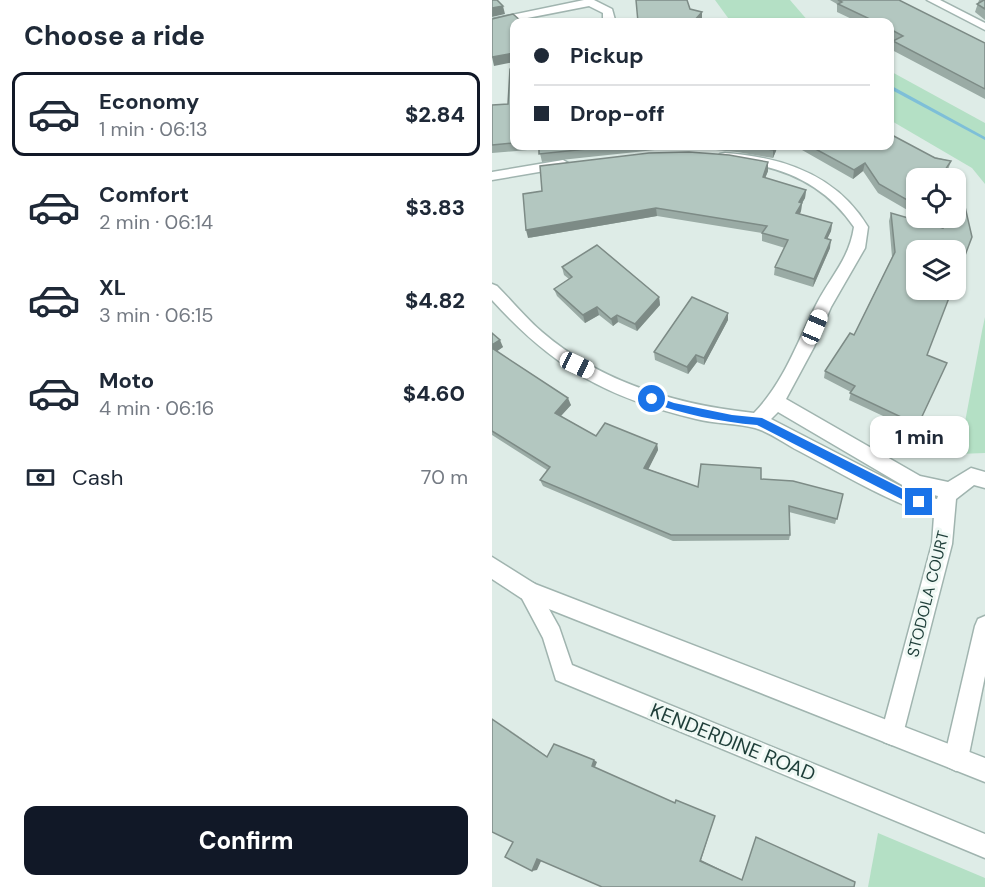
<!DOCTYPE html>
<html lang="en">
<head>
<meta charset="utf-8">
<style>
  :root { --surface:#fff; --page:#f6f6f7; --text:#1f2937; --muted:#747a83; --line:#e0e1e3; --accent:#111827 }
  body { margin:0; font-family:"DM Sans",sans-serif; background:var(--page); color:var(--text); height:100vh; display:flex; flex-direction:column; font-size:22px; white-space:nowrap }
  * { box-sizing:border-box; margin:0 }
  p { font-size:20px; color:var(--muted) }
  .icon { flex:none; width:33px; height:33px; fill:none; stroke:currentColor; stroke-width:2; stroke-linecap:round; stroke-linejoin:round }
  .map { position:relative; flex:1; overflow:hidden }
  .panel { display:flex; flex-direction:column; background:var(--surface); width:492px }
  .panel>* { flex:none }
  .banner { position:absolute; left:18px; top:18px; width:384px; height:132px; border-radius:12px; box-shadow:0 2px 4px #0004; display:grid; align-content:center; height:132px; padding:0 24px; background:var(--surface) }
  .controls { position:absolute; left:414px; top:168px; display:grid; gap:12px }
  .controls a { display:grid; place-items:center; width:60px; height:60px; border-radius:12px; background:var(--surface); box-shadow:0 2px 4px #0004; font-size:30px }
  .end { position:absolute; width:27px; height:27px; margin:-14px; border:8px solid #1a73e8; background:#fff; box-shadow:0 0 0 3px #fff }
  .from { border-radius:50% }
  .bubble { position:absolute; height:42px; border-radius:12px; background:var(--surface); box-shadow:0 2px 4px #0004; font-size:20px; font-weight:800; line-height:42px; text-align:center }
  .car { position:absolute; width:18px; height:36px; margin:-18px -9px; border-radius:8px; box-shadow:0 0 4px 2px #0007; background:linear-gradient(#fff 24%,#345 0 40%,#fff 0 76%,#345 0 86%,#fff 0) }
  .banner b { display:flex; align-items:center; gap:21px; height:57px; font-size:22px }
  .banner b+b { border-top:2px solid var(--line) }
  .banner i { width:15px; height:15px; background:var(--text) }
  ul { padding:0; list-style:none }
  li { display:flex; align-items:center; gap:18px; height:84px; margin:0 12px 9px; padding:0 12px; border:3px solid transparent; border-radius:12px }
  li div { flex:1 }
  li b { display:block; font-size:22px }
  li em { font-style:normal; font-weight:800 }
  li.on { border-color:var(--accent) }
  li>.icon { width:54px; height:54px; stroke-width:1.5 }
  h2 { padding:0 24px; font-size:27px; line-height:72px }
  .pay { display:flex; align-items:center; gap:15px; height:66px; padding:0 24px; font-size:22px }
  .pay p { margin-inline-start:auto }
  .primary-button { display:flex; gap:12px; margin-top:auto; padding:12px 24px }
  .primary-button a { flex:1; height:69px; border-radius:12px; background:var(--accent); color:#fff; font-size:24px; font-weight:800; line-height:69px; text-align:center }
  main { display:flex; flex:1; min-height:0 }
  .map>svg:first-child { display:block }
  .green { fill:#b4e0c5 }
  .water { fill:#7ebfd8 }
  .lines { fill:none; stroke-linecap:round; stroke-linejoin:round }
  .minor-casing { stroke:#a0b4af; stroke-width:3 }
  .tertiary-casing { stroke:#a0b4af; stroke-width:3 }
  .minor { fill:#fff; fill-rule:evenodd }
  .tertiary { fill:#fff; fill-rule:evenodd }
  .wall { fill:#9aaba5 }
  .shaded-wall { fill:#7d8b86 }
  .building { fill:#b3c7c0; stroke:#7d8b86; stroke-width:1.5 }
  .route { fill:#1a73e8 }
  .labels { text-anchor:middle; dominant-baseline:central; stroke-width:6; stroke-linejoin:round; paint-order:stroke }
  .street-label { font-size:16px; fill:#1d3d38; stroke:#eff8f4 }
  .near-street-label { font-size:20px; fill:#1d3d38; stroke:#eff8f4 }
</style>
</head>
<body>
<main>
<section class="panel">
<h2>Choose a ride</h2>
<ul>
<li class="on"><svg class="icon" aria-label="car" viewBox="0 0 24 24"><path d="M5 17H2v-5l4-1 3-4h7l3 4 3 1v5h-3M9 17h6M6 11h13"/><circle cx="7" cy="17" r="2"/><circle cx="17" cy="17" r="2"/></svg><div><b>Economy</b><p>1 min · 06:13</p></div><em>$2.84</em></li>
<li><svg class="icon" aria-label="car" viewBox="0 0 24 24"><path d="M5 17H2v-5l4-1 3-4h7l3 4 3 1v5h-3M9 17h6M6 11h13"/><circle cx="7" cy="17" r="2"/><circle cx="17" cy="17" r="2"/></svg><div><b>Comfort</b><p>2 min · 06:14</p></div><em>$3.83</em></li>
<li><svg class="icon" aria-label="car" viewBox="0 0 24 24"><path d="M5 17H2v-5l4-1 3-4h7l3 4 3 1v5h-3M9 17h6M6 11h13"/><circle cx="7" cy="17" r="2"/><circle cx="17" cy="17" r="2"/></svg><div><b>XL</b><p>3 min · 06:15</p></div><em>$4.82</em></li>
<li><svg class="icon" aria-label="car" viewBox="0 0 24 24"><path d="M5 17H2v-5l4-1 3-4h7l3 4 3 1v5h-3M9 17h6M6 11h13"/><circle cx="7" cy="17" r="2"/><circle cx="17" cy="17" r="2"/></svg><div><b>Moto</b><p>4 min · 06:16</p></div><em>$4.60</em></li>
</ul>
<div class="pay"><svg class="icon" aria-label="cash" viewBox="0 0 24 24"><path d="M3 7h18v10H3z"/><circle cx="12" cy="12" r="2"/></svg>Cash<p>70 m</p></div>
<div class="primary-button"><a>Confirm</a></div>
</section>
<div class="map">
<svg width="493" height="887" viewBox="0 0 493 887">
  <rect width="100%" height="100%" fill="#deece7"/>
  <g class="green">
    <polygon points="223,0 298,0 317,22 239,22"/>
    <polygon points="398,71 493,123 493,184 480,168 398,120"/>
    <polygon points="493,317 493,453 467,454 490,331"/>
    <polygon points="386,833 493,878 493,887 376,887"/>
  </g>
  <polygon class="water" points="398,85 493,137 493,140 398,89"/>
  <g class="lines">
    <g class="minor-casing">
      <g id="minor">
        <polygon points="92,0 102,0 120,9 123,20 121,22 108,22 111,19 111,13 97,6 0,25 0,19"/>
        <polygon points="435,0 448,0 493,23 493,30"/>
        <path d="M 233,153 C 291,157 345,175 376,227 L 373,248 L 339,307 L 322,347 L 294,399 L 428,476 L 456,482 L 479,468 L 493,472 L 493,488 L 482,485 L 464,499 L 460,544 L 411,734 L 408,742 L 400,745 L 392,742 L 389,734 L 440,544 L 442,516 C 394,501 351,474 307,451 C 293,444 278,432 263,428 C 244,423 223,424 204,419 C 114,397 63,369 0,300 L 0,284 L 5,286 C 20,301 34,318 50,332 C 109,383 186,405 262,413 C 292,382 305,343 324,305 C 338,277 357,260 362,227 C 339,193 306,173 266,165 C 253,163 240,163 228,160 L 226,157 L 228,154 ZM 286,412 L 417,489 L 446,496 L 445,499 L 422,493 L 279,419 Z"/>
        <polygon points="71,160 78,164 76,167 0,180 0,172"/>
        <polygon points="36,581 43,584 67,627 80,665 493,834 493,858 64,680 51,638 26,591 29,584"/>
        <polygon points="493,616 493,676 476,759 472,767 464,771 456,767 452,759 483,626 486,619"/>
      </g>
    </g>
    <g class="tertiary-casing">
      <polygon id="tertiary" points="0,557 43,584 493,758 493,782 29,598 0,579"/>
    </g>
    <use href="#minor" class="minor"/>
    <use href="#tertiary" class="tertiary"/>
  </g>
  <g class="wall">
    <polygon points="338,0 407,0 493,43 493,99 400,50 401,41 402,41 398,38 398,22 366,22 345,12 345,4"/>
    <polygon points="487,0 493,0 493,20 483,12"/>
    <polygon points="22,65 22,146 286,146 281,158 245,152 191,147 50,162 47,149 0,153 0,105 16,104"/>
    <polygon points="303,146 398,146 459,161 456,170 424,178 424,215 386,193 371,171 361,179"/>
    <polygon points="276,162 276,171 273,178 314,190 313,198 310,203 309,211 308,214 340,223 339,231 335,239 338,248 321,287 282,275 283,267 293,248 270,241 270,233 165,216 36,238"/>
    <polygon points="399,213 444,226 429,218 464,218 435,355 455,363 423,431 357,400 359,392 332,378 333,371 362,335 400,257 397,221"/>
    <polygon points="70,267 167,297 168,305 145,331 126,322 121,326 107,315 93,323 65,296 62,289 77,279 72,275"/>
    <polygon points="236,313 236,320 212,365 205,362 196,374 163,360 162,352"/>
    <polygon points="0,333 11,347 5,351 79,405 69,416 104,436 165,444 166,450 156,469 206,487 269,479 351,494 343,524 297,512 298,535 297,540 181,541 51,486 48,480 55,470 0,435"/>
  </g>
  <g class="shaded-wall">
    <polygon points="11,6 13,14 0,17 0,8"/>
    <polygon points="210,12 210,20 208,22 201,22"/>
    <polygon points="22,53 22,62 2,66 0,57"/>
    <polygon points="283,146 286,146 281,158 281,150"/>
    <polygon points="276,162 276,171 270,186 271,177"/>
    <polygon points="373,163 371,171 361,179 362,170"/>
    <polygon points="314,190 313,198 306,210 307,202"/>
    <polygon points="310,203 309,211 304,221 304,213"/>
    <polygon points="164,208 165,216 36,238 34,230"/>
    <polygon points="340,223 339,231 332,246 333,238"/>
    <polygon points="339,240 338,248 321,287 322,279"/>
    <polygon points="167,297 168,305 145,331 143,324"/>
    <polygon points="105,307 107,315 93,323 91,315"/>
    <polygon points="236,313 236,320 212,365 212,358"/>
    <polygon points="125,315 126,322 121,326 119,319"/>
    <polygon points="8,340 11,347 1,354 0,351 0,345"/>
    <polygon points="204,355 205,362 196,374 195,367"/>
    <polygon points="76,398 79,405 66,419 63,413"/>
    <polygon points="165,444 166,450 154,474 152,468"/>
    <polygon points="0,718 59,759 55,757"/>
    <polygon points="102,760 105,762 103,767 100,766"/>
    <polygon points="223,816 209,860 250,880 208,861"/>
    <polygon points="45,859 50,859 45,870 40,871"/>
  </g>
  <g class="building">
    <polygon points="0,0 5,0 11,6 0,8"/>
    <polygon points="144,0 195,0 198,9 210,12 201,22 146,22"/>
    <polygon points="346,0 407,0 493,43 493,89 401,41 411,36 398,29 398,22 384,22 346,4 350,2"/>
    <polygon points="492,0 493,0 493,9 485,4"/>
    <polygon points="21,14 30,22 22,22 22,53 0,57 0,19"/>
    <polygon points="22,65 22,143 0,145 0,105 16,104 18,69"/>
    <polygon points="398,134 443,158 459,161 453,170 462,178 424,178 424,205 387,184 373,163 362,170 318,146 398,146"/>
    <polygon points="47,146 124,146 47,154"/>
    <polygon points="256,146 283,146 281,150"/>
    <polygon points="197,152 237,155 276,162 271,177 314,190 307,202 310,203 304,213 340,223 333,238 339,240 322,279 283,267 296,240 270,233 275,226 164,208 34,230 31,194 50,191 48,166 157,153"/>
    <polygon points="464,180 468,185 480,237 464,279 464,250 424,250 424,290 460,290 435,355 455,363 426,425 358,393 363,386 333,371 358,333 362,335 403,252 399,213 451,228 453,222 446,218 464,218"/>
    <polygon points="105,245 167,297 143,324 125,315 119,319 105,307 91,315 62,289 80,277 70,267"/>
    <polygon points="200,297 236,313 212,358 204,355 195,367 162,352"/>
    <polygon points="0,333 8,340 0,345"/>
    <polygon points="0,348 76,398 63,413 104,436 113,423 165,444 152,468 206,487 209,464 269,468 269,479 301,481 351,494 345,519 297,506 298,535 179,535 48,480 58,467 0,431"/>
    <polygon points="0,719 55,757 62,744 102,760 100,766 183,803 184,800 223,816 208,861 250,880 264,837 363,882 362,887 110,887 45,859 40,871 13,857 21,842 0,832"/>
  </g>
  <path class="route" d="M 160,395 L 182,403 L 240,415 L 270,418 L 431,499 L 432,502 L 431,506 L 423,506 L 265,425 C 228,422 191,414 157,402 L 157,396 Z"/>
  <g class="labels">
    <g class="street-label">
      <text transform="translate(436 594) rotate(-76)">STODOLA COURT</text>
    </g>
    <g class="near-street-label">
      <text transform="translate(241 742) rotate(22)">KENDERDINE ROAD</text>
    </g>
  </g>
</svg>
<div class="controls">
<a><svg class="icon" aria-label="locate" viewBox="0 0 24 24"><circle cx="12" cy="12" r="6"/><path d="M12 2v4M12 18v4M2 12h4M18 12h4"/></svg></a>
<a><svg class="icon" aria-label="layers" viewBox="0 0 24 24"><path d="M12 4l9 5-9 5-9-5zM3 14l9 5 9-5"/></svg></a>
</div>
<i class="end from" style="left:160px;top:399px"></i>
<i class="end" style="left:427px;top:502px"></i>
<div class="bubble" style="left:378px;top:416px;width:99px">1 min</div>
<i class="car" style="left:323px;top:327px;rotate:23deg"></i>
<i class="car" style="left:85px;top:365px;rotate:115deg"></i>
<div class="banner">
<b><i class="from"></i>Pickup</b>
<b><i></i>Drop-off</b>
</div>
</div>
</main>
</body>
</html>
